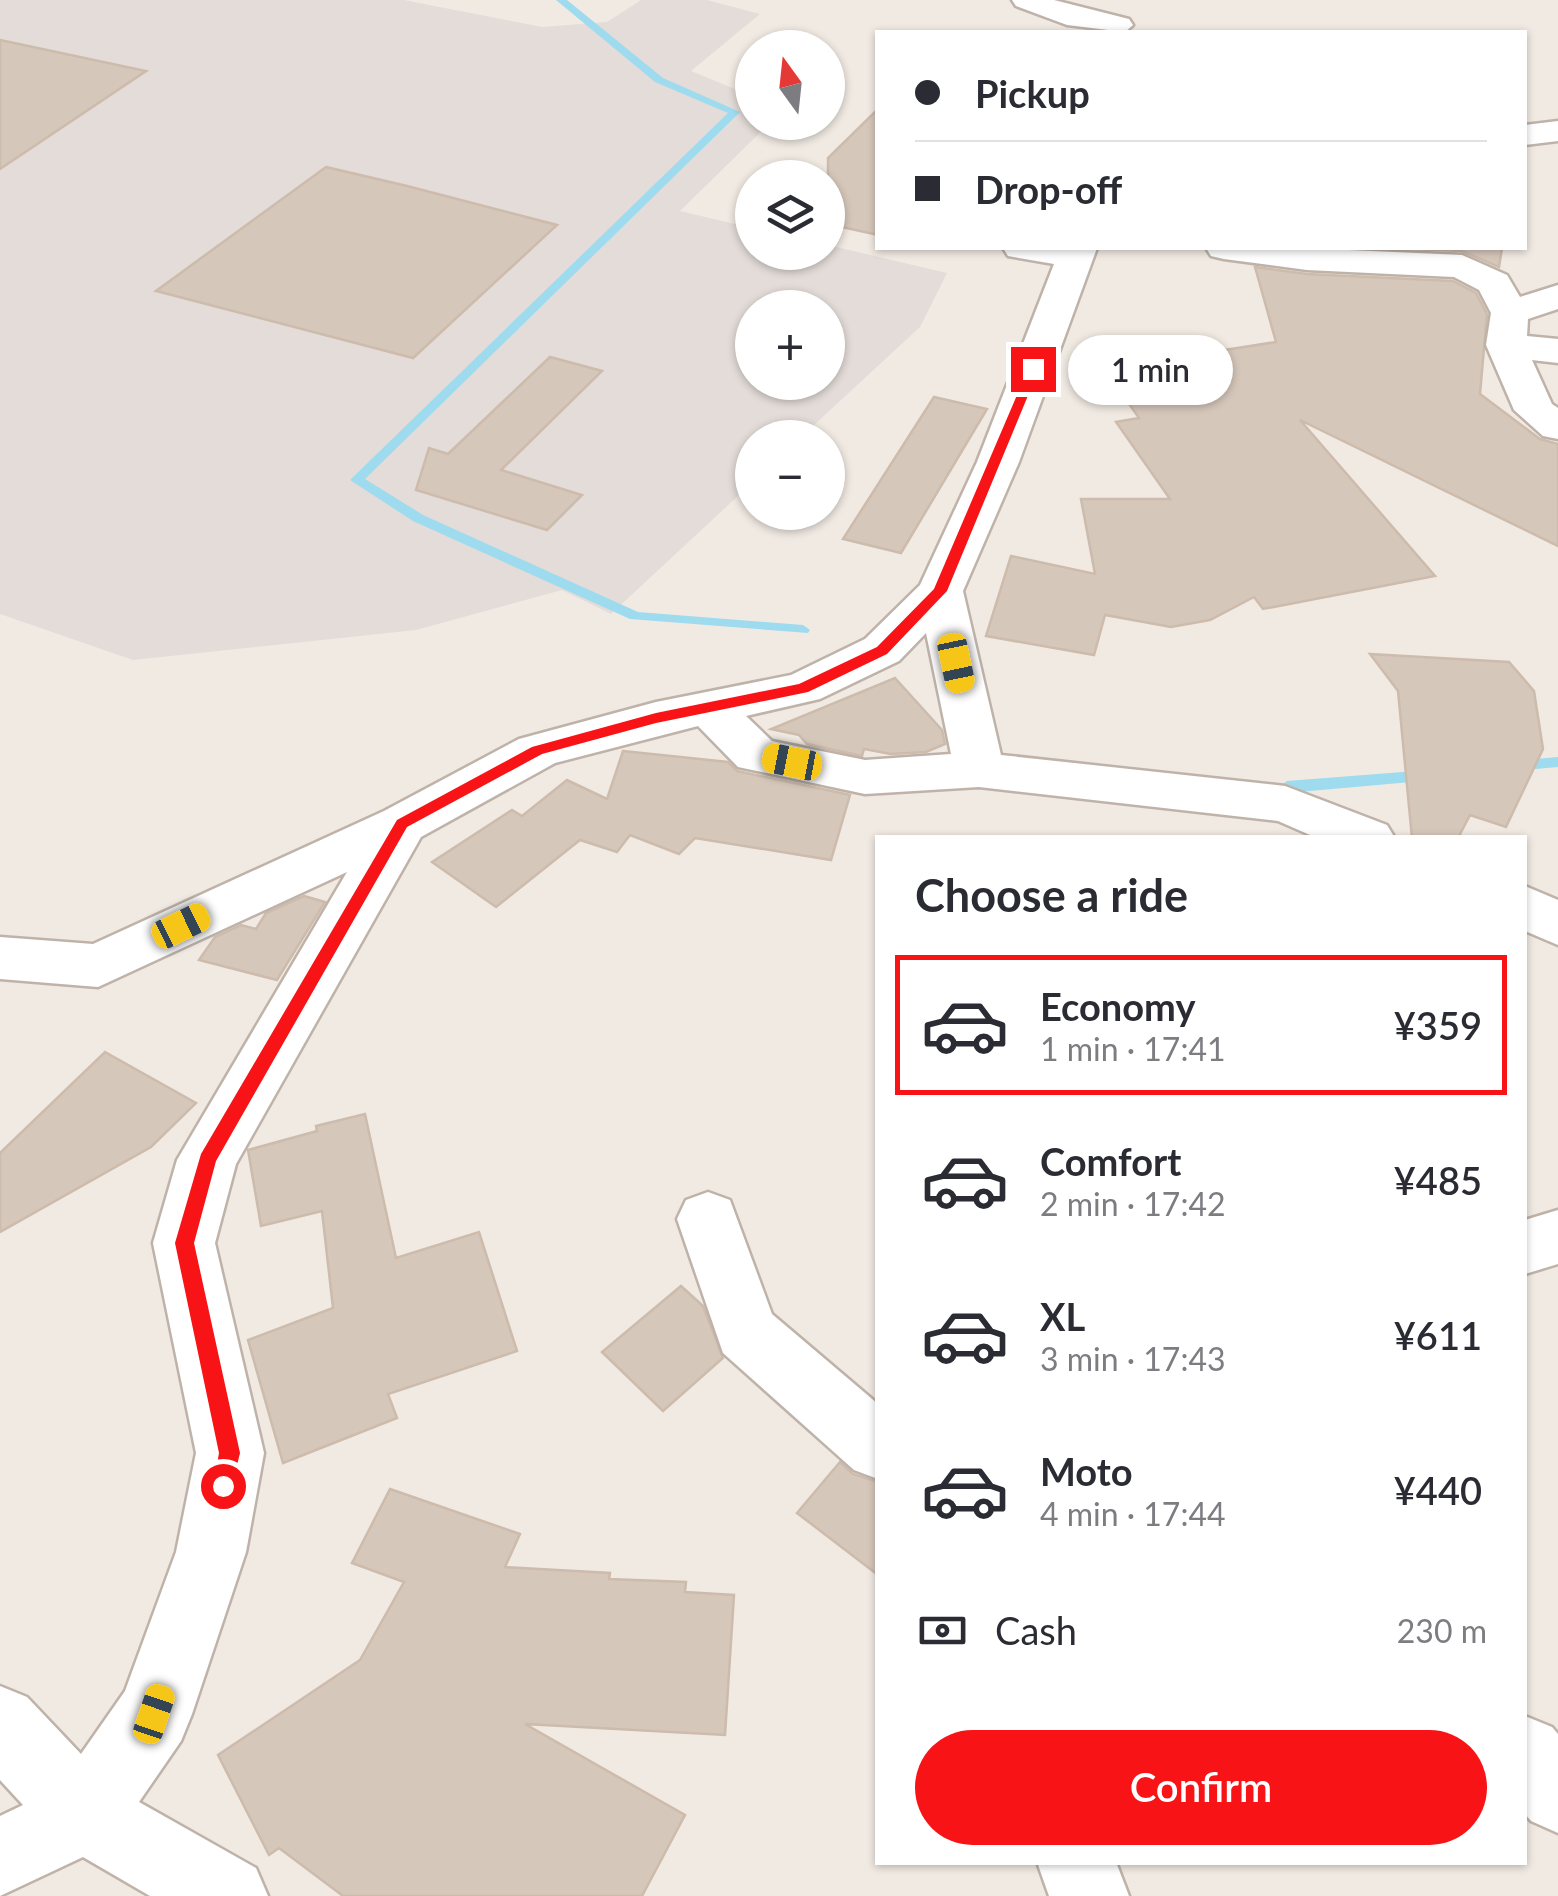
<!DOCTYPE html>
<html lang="en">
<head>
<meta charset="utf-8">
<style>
  :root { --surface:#fff; --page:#f7f7f7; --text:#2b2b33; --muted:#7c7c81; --line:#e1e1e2; --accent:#f81316 }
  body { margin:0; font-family:Lato,sans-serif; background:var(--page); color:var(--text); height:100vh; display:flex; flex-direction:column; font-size:38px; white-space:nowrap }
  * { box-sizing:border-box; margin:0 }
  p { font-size:32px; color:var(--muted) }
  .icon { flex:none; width:55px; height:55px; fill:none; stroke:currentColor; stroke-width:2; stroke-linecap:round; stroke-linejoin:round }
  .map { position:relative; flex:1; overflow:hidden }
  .panel { position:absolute; left:875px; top:835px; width:652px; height:1030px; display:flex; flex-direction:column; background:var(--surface); border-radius:0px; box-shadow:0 2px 8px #0004 }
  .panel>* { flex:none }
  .banner { position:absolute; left:875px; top:30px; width:652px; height:220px; border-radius:0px; box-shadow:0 2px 8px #0004; display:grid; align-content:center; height:220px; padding:0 40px; background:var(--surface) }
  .needle { width:65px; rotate:345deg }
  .fabs { position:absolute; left:735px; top:30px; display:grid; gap:20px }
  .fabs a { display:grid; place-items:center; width:110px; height:110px; border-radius:50%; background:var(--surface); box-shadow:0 2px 8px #0004; font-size:50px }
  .end { position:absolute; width:45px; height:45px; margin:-22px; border:12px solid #f81316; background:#fff; box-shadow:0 0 0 5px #fff }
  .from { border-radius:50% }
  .bubble { position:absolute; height:70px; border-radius:35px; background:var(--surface); box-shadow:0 2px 8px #0004; font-size:32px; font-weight:600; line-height:70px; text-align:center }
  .car { position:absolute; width:30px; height:60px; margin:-30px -15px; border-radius:12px; box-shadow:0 0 8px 2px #0007; background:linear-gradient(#f5c518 24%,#345 0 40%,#f5c518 0 76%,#345 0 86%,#f5c518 0) }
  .banner b { display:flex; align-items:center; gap:35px; height:95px; font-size:38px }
  .banner b+b { border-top:2px solid var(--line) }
  .banner i { width:25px; height:25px; background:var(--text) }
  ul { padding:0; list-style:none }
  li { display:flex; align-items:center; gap:30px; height:140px; margin:0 20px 15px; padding:0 20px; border:5px solid transparent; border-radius:0px }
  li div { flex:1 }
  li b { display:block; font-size:38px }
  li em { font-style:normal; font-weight:600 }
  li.selected { border-color:var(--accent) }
  li>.icon { width:90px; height:90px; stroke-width:1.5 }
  h2 { padding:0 40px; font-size:45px; line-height:120px }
  .pay { display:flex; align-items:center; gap:25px; height:110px; padding:0 40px; font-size:38px }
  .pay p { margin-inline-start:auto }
  .cta { display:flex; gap:20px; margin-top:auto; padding:20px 40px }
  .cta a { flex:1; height:115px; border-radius:60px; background:var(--accent); color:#fff; font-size:40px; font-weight:600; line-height:115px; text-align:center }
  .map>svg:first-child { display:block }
  .industrial { fill:#e3dcd8; fill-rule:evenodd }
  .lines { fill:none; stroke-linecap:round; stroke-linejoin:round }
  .stream { fill:#9edbef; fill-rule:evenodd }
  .building { fill:#d6c7bb; stroke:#cdbbac; stroke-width:2.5 }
  .minor-casing { stroke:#bfb3a9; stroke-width:5 }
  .minor { fill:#fff; fill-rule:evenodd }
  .route { fill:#f81316 }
</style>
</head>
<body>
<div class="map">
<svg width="1558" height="1896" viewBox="0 0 1558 1896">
  <rect width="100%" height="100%" fill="#f1eae3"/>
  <path class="industrial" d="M 0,0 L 404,0 L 542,27 L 607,22 L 641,0 L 707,0 L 760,14 L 691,71 L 752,96 L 752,122 L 770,123 L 680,211 L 752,228 L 752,252 L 828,252 L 828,245 L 947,273 L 920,327 L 801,437 L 752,438 L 752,483 L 611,614 L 562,590 L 416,630 L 133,660 L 0,614 ZM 752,308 L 828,308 L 828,382 L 752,382 Z"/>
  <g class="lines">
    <g class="stream">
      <polygon points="556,0 567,0 663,78 740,112 365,479 423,515 638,612 803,625 810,630 808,633 630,619 413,521 350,480 728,113 655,82"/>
      <polygon points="1558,757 1558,767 1514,771 1506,766 1514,761"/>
      <polygon points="1428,770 1436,776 1434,780 1287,793 1279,787 1287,781"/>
    </g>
  </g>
  <g class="building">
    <polygon points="0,40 146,71 0,169"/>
    <polygon points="878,109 878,235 828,224 828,158"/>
    <polygon points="326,167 407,186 557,225 413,358 156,291"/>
    <polygon points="1377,248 1502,248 1499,267 1462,251"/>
    <polygon points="1255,267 1307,274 1453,281 1476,293 1487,314 1480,394 1540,439 1558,444 1558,546 1300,420 1435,576 1263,609 1254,597 1210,620 1171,627 1105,615 1094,655 986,636 1011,556 1095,574 1081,499 1170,499 1116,422 1139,418 1100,362 1162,352 1167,359 1276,342"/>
    <polygon points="550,357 602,371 501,470 582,495 547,530 416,490 429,448 448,454"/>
    <polygon points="934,397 987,409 901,553 843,539"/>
    <polygon points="1370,654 1509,662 1534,691 1543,749 1506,827 1470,815 1458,838 1412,838 1398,691"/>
    <polygon points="895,678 942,730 945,744 926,752 891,754 864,749 862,756 807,744 799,735 771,729"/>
    <polygon points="623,751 728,762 737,771 850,795 831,860 695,838 679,854 630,835 617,852 580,840 496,907 432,862 512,810 522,816 567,780 607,799"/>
    <polygon points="304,896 325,902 277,980 199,960 215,937 241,925 256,929 266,913"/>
    <polygon points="105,1052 196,1103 151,1147 0,1232 0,1153"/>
    <polygon points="365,1114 396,1258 479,1232 517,1351 388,1394 397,1418 283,1463 248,1340 333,1308 322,1211 261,1226 248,1150 317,1131 316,1126"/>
    <polygon points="681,1286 703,1306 723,1358 663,1411 602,1352"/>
    <polygon points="840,1462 853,1474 878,1482 878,1575 797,1513"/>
    <polygon points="390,1489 520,1534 505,1567 610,1573 609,1579 686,1582 685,1592 734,1595 725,1735 525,1724 685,1815 642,1896 343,1896 279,1848 269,1855 218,1755 360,1660 404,1582 352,1563"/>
  </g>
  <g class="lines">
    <g class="minor-casing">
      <g id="minor">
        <polygon points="1012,0 1054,0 1129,19 1133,25 1125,32 1067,25 1016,6"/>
        <polygon points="1558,121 1558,141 1525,145 1525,125"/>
        <path d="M 1003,248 L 1097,248 L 1019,462 L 963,591 L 1001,755 L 1285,786 L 1387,825 L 1395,838 L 1317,838 L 1278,821 L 979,787 L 865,794 L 738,767 L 698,726 L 555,763 L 421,837 L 236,1164 L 215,1243 L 264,1453 L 246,1552 L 192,1714 L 181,1741 L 139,1802 L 256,1868 L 268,1896 L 150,1896 L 83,1857 L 0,1896 L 0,1816 L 23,1805 L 0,1780 L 0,1686 L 27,1697 L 81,1754 L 125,1691 L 176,1552 L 196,1453 L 153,1243 L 177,1160 L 347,872 L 98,987 L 0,979 L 0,937 L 93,944 L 384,811 L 519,739 L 656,702 L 791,675 L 865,639 L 920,585 L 977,462 L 1054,264 L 1008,256 ZM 926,633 L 951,754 L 865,760 L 772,741 L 746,716 L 820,699 L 899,661 Z"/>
        <polygon points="1206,248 1303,248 1462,255 1507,275 1520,297 1558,285 1558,309 1528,319 1527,336 1558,339 1558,363 1532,360 1552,404 1558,408 1558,439 1543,436 1514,410 1486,345 1491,313 1479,290 1454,277 1307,270 1224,259 1211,256"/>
        <polygon points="1525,886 1558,900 1558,945 1525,931"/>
        <polygon points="708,1192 730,1200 772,1314 878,1404 878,1479 854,1470 723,1353 677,1219 686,1200"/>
        <polygon points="1558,1210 1558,1264 1525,1274 1525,1220"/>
        <polygon points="1525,1716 1552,1727 1558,1734 1558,1833 1531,1821 1525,1814"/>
        <polygon points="1037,1862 1116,1862 1129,1896 1049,1896"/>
      </g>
    </g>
    <use href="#minor" class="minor"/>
  </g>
  <polygon class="route" points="1029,367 1039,369 947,591 887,654 808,692 656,723 542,754 407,827 216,1161 194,1243 240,1453 230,1493 216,1493 213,1486 219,1453 175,1243 201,1154 397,820 532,747 656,713 799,684 877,647 934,589"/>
</svg>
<div class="fabs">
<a><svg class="needle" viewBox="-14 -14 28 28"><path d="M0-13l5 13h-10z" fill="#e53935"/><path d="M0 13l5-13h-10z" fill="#7c7c81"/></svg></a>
<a><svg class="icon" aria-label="layers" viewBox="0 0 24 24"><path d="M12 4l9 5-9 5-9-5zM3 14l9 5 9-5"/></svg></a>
<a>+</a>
<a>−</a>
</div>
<i class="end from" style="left:223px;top:1486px"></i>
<i class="end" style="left:1033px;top:369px"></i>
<div class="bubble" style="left:1068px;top:335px;width:165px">1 min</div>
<i class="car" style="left:956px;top:663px;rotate:168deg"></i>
<i class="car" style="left:792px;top:762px;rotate:281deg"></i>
<i class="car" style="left:181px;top:926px;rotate:64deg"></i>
<i class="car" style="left:154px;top:1714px;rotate:19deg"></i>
<div class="banner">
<b><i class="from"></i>Pickup</b>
<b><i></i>Drop-off</b>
</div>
<section class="panel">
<h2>Choose a ride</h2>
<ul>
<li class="selected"><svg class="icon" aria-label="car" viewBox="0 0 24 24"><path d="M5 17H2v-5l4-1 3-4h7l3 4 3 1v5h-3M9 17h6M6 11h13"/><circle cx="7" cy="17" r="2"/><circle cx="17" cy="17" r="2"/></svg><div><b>Economy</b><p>1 min · 17:41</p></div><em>¥359</em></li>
<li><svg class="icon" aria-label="car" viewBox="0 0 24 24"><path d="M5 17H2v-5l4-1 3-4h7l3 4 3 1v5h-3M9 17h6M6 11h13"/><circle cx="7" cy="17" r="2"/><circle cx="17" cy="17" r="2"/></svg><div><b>Comfort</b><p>2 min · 17:42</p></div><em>¥485</em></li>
<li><svg class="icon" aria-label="car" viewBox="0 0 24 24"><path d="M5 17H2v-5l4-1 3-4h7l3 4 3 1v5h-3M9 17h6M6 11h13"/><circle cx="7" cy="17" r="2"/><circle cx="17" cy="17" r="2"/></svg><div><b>XL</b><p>3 min · 17:43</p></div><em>¥611</em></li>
<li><svg class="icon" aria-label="car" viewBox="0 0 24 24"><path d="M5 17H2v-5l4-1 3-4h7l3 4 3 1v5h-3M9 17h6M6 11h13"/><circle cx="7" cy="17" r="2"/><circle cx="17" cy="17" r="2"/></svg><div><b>Moto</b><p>4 min · 17:44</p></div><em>¥440</em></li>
</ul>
<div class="pay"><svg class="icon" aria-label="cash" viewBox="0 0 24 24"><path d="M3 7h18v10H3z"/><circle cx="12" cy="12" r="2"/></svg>Cash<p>230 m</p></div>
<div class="cta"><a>Confirm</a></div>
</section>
</div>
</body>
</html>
